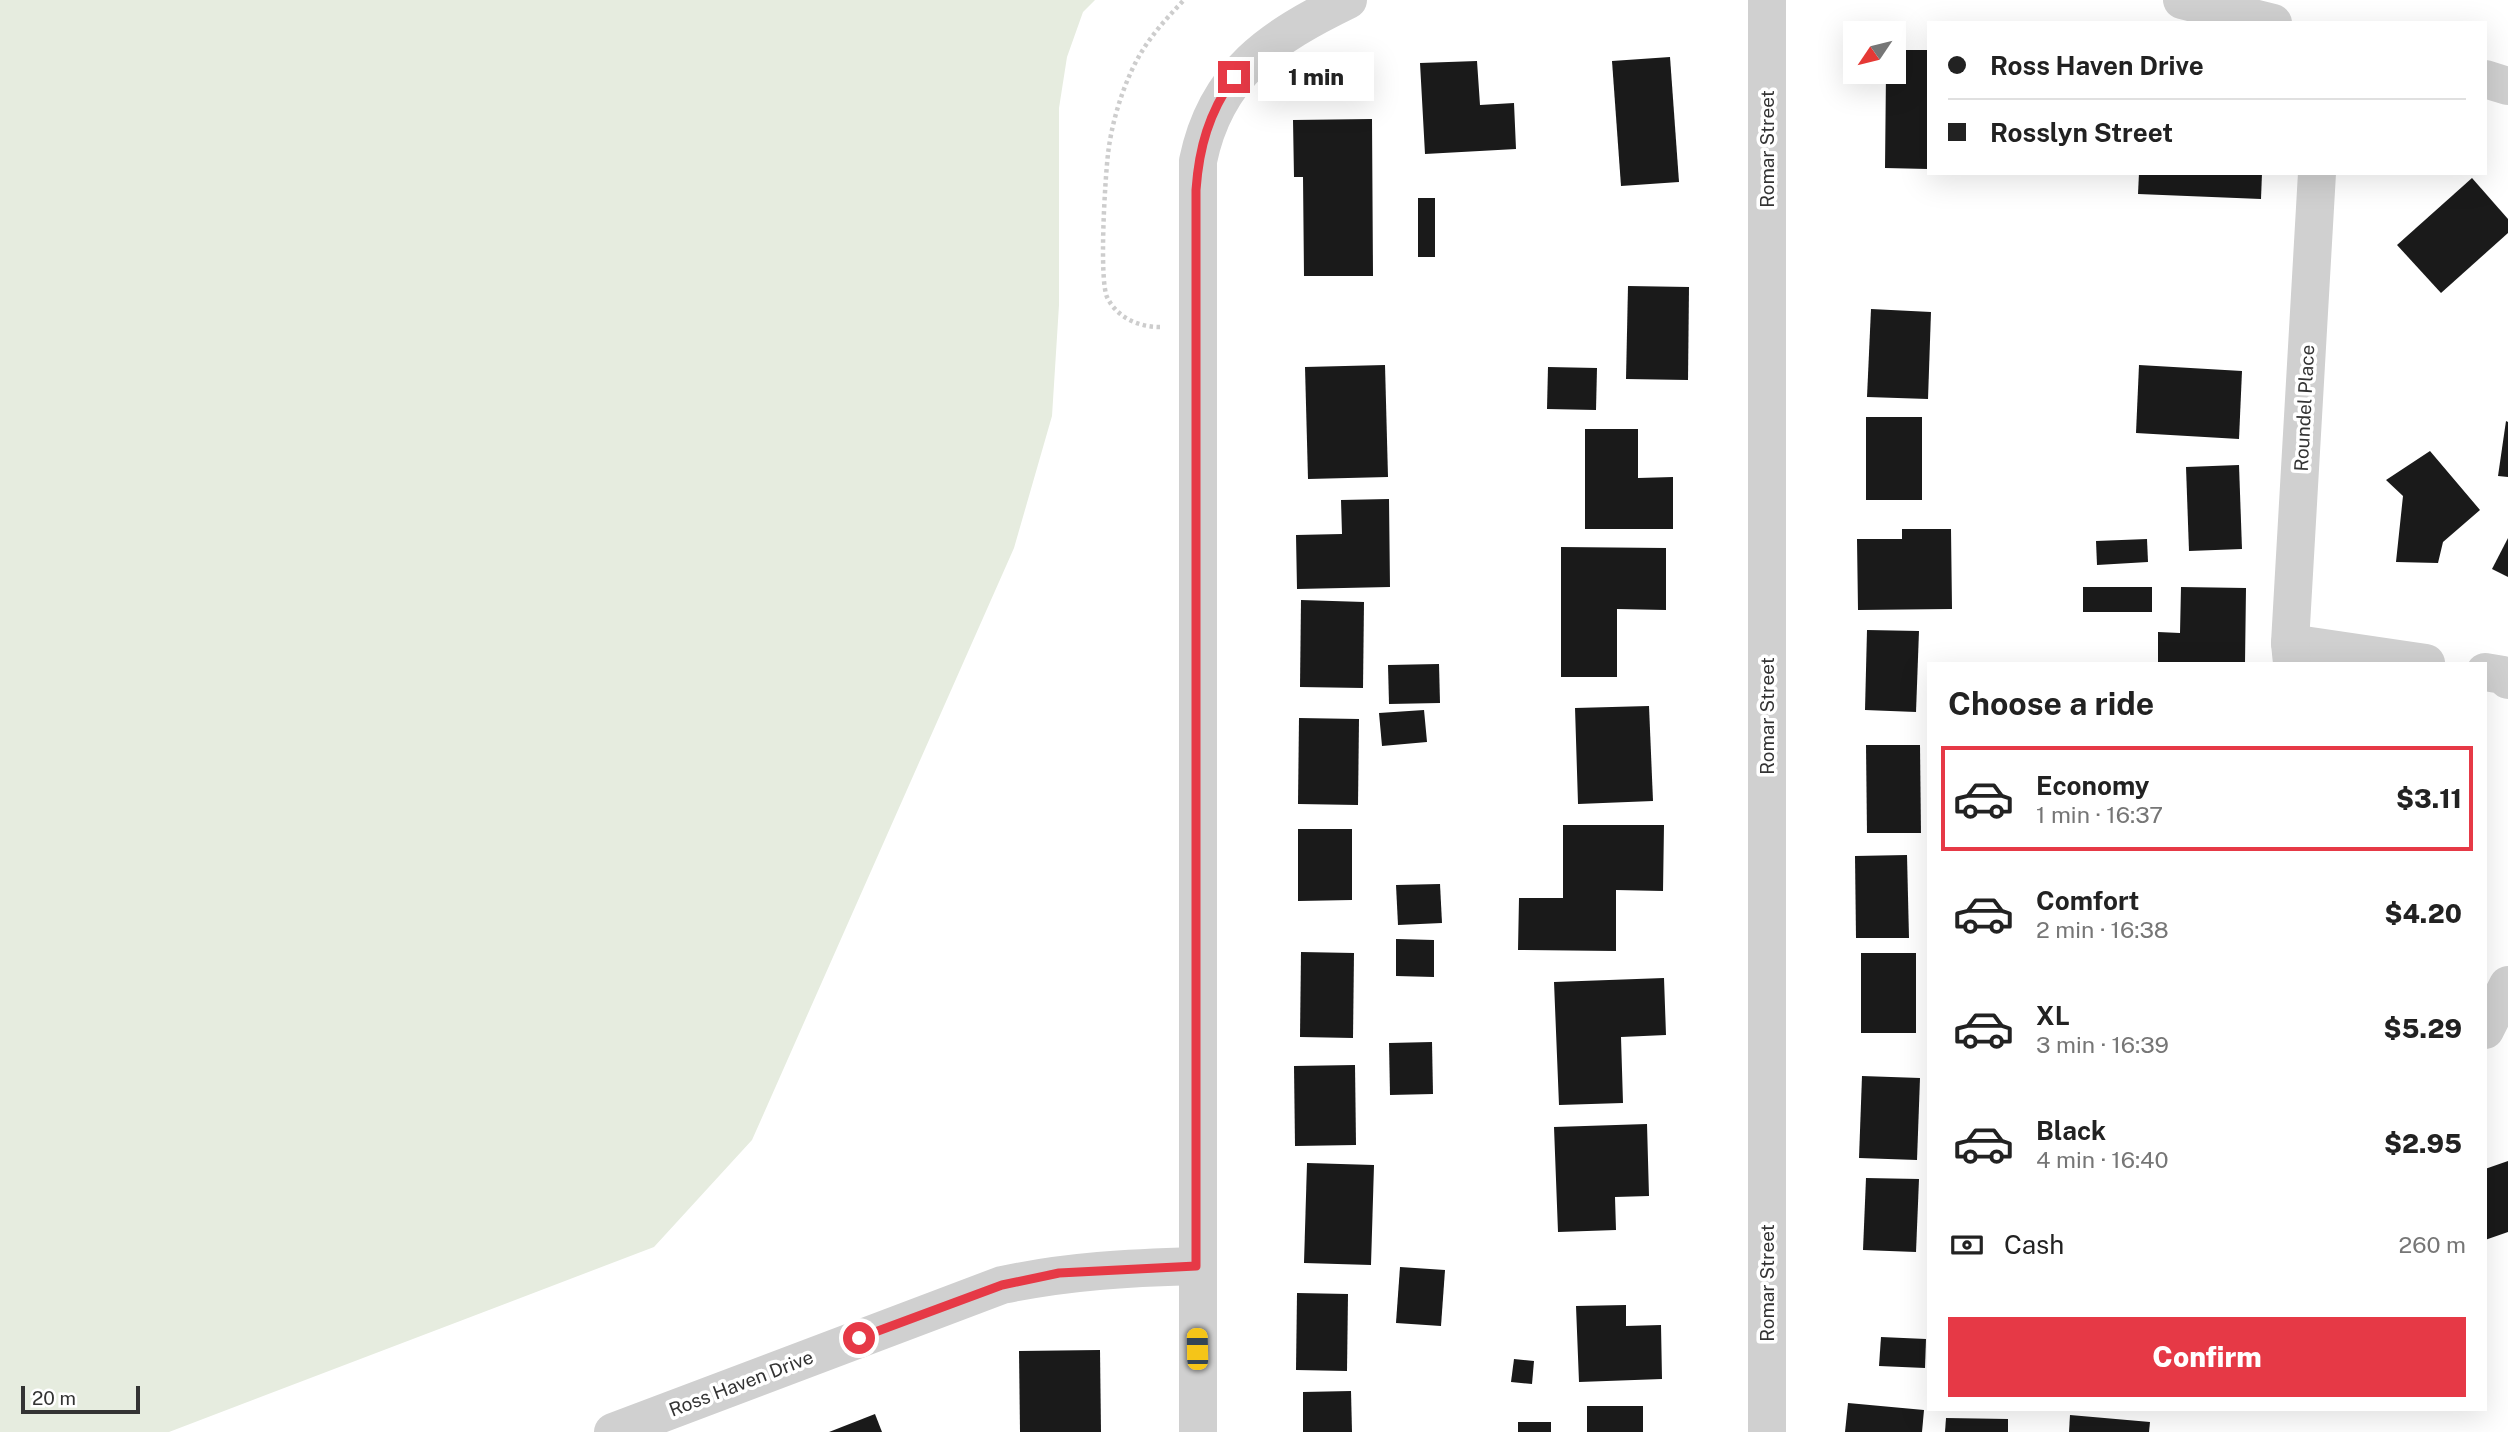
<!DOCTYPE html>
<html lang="en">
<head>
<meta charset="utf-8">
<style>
  :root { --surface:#fff; --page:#f6f6f6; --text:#222; --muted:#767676; --line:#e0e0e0; --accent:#e63946 }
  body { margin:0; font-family:"Public Sans",sans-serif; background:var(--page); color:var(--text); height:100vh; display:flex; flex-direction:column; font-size:26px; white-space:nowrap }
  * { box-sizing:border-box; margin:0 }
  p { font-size:23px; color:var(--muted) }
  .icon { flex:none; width:38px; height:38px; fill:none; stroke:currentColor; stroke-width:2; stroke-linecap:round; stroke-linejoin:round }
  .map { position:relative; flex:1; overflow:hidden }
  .sheet { position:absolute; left:1927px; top:662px; width:560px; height:749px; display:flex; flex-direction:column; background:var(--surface); border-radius:0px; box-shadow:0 7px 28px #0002 }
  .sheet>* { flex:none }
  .top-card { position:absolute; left:1927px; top:21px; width:560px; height:154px; border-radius:0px; box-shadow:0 7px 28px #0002; display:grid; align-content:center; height:154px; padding:0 21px; background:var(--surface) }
  .needle { width:46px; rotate:235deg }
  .fabs { position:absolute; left:1843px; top:21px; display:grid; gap:14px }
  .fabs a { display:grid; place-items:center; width:63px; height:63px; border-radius:0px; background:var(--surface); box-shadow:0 7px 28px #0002; font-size:35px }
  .scale { position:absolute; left:21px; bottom:18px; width:119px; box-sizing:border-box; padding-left:7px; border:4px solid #333; border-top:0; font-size:19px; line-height:24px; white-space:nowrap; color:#333; -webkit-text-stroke:5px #fff; paint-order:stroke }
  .end { position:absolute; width:32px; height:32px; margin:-16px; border:9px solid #e63946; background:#fff; box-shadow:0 0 0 4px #fff }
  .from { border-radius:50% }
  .bubble { position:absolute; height:49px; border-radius:0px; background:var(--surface); box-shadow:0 7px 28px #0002; font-size:23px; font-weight:800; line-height:49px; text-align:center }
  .car { position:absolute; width:21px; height:42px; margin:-21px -10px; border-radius:9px; box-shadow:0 0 5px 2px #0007; background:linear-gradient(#f5c518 24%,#345 0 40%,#f5c518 0 76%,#345 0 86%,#f5c518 0) }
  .top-card b { display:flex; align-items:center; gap:24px; height:66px; font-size:26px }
  .top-card b+b { border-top:2px solid var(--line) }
  .top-card i { width:18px; height:18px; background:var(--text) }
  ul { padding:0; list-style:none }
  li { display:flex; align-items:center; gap:21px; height:105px; margin:0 14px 10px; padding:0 7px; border:4px solid transparent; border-radius:0px }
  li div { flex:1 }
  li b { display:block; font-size:26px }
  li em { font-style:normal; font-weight:800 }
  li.active { border-color:var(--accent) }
  li>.icon { width:63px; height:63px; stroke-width:1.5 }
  h2 { padding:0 21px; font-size:32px; line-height:84px }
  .pay { display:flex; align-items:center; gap:18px; height:77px; padding:0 21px; font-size:26px }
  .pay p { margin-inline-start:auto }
  .cta { display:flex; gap:14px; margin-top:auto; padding:14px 21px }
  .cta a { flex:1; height:80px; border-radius:0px; background:var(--accent); color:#fff; font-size:28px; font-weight:800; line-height:80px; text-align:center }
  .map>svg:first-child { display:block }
  .green { fill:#e6ecdf }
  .building { fill:#1a1a1a }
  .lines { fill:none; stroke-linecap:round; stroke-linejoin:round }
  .path { stroke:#cdcdcd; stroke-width:4.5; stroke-dasharray:3.5 3.5; stroke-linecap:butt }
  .minor { stroke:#d0d0d0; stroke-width:38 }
  .route { stroke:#e63946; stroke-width:9 }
  .labels { text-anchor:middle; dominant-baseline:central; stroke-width:7; stroke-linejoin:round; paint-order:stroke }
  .street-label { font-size:19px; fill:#333; stroke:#fff }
</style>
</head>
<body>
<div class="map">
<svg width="2508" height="1432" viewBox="0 0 2508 1432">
  <rect width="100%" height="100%" fill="#fff"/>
  <polygon class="green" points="0,0 1095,0 1083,12 1067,57 1059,108 1059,305 1052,416 1014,548 752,1140 654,1247 169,1432 0,1432"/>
  <g class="building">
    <polygon points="1894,50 1928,50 1928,169 1885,168 1886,72 1894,72"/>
    <polygon points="1670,57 1679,182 1621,186 1612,61"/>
    <polygon points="1477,61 1480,105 1514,103 1516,149 1425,154 1420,63"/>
    <polygon points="1372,119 1373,276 1304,276 1303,177 1294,177 1293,120"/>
    <polygon points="2139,173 2262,173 2261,199 2138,194"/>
    <polygon points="2472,178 2508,219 2508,233 2441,293 2397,245"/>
    <rect x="1418" y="198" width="17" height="59"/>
    <polygon points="1628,286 1689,287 1688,380 1626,379"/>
    <polygon points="1871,309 1931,312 1928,399 1867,397"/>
    <polygon points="1385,365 1388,477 1308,479 1305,367"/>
    <polygon points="2139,365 2242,371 2239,439 2136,433"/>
    <polygon points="1548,367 1597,368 1596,410 1547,409"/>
    <rect x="1866" y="417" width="56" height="83"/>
    <polygon points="2506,421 2508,422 2508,477 2498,476"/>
    <polygon points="1585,429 1638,429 1638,478 1673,477 1673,529 1585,529"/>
    <polygon points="2430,451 2480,510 2443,542 2438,563 2396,562 2403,496 2386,480"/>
    <polygon points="2239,465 2242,549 2189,551 2186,467"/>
    <polygon points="1389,499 1390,587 1297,589 1296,535 1342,534 1341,500"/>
    <polygon points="1902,529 1951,529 1952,609 1858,610 1857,539 1902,539"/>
    <polygon points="2508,538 2508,577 2492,569"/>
    <polygon points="2147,539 2148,562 2097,565 2096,541"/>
    <polygon points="1561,547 1666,548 1666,610 1617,609 1617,677 1561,677"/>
    <rect x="2083" y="587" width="69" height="25"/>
    <polygon points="2181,587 2246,588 2245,663 2158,663 2158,632 2180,633"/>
    <polygon points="1301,600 1364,602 1363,688 1300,687"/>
    <polygon points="1867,630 1919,631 1916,712 1865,710"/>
    <polygon points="1439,664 1440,703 1389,704 1388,665"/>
    <polygon points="1649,706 1653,801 1578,804 1575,708"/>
    <polygon points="1424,710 1427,742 1382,746 1379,713"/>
    <polygon points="1299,718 1359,719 1358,805 1298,804"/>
    <polygon points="1866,745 1920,745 1921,833 1867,833"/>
    <polygon points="1563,825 1664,825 1663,891 1616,890 1616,951 1518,950 1519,898 1563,898"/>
    <polygon points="1298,829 1352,829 1352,900 1298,901"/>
    <polygon points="1907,855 1909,938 1856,938 1855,856"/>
    <polygon points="1440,884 1442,923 1398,925 1396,885"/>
    <polygon points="1396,939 1434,940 1434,977 1396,976"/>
    <polygon points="1301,952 1354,953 1353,1038 1300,1037"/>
    <rect x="1861" y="953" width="55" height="80"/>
    <polygon points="1664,978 1666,1035 1621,1037 1623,1103 1559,1105 1554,982"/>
    <polygon points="1432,1042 1433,1094 1390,1095 1389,1043"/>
    <polygon points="1355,1065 1356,1145 1295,1146 1294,1066"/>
    <polygon points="1862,1076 1920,1078 1917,1160 1859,1158"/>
    <polygon points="1647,1124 1649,1196 1615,1197 1616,1230 1558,1232 1554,1127"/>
    <polygon points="2508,1161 2508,1232 2485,1240 2485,1169"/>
    <polygon points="1307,1163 1374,1165 1371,1265 1304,1263"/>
    <polygon points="1866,1178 1919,1179 1916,1252 1863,1250"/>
    <polygon points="1400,1267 1445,1270 1441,1326 1396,1323"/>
    <polygon points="1297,1293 1348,1294 1347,1371 1296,1370"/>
    <polygon points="1626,1305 1626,1326 1661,1325 1662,1379 1579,1382 1576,1306"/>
    <polygon points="1881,1337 1926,1339 1925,1368 1879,1366"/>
    <polygon points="1100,1350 1101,1432 1020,1432 1019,1351"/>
    <polygon points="1514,1359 1534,1361 1532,1384 1511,1382"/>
    <polygon points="1351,1391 1352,1432 1303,1432 1303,1392"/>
    <polygon points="1848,1403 1924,1410 1922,1432 1845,1432"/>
    <rect x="1587" y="1406" width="56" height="26"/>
    <polygon points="875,1414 882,1432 829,1432"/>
    <polygon points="2070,1415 2150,1422 2149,1432 2069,1432"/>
    <polygon points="1946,1418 2008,1419 2008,1432 1945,1432"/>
    <rect x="1518" y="1422" width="33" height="10"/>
  </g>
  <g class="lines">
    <path class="path" d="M 1160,327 C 1139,327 1117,318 1107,297 C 1099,278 1105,180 1108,154 C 1111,127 1120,96 1131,72 C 1144,43 1162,23 1184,0"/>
    <g class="minor">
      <polyline points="1767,0 1767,1432"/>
      <polyline points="2182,0 2273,23"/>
      <polyline points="2485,79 2508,86"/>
      <polyline points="2290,643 2426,663"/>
      <polyline points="2292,663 2290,643 2317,173"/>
      <polyline points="2485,672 2503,675 2508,680"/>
      <polyline points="2485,1030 2508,985"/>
      <path d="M 613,1432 L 1002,1285 C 1069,1271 1128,1268 1196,1266"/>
      <path d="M 1198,1432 L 1198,161 C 1216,73 1272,37 1348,0"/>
    </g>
  </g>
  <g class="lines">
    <path class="route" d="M 859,1338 L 1002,1285 L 1059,1273 L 1196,1266 L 1196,190 C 1199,147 1209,113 1234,77"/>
  </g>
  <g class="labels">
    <g class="street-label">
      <text transform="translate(1767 149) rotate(-90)">Romar Street</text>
      <text transform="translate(2304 408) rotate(-87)">Roundel Place</text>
      <text transform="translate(1767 716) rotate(-90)">Romar Street</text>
      <text transform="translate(1767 1283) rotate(-90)">Romar Street</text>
      <text transform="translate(741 1383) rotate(-21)">Ross Haven Drive</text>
    </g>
  </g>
</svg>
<div class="fabs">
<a><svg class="needle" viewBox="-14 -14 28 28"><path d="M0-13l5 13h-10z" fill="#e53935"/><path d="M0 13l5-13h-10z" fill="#767676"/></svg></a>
</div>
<div class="scale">20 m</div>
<i class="end from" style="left:859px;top:1338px"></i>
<i class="end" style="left:1234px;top:77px"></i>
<div class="bubble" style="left:1258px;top:52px;width:116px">1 min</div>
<i class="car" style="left:1197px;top:1349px;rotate:359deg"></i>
<div class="top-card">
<b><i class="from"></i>Ross Haven Drive</b>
<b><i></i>Rosslyn Street</b>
</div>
<section class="sheet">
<h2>Choose a ride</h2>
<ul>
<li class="active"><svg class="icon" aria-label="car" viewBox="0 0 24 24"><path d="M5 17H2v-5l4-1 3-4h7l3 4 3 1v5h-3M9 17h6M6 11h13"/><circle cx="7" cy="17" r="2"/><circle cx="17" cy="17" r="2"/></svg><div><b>Economy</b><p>1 min · 16:37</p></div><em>$3.11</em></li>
<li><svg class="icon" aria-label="car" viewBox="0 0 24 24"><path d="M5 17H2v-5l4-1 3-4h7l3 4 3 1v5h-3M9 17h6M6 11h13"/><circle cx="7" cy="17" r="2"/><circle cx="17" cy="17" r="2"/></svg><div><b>Comfort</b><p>2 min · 16:38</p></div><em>$4.20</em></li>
<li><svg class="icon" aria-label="car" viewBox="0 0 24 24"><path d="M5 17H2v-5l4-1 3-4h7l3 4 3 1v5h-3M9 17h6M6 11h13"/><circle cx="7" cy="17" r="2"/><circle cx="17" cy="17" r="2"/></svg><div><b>XL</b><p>3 min · 16:39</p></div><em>$5.29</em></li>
<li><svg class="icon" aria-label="car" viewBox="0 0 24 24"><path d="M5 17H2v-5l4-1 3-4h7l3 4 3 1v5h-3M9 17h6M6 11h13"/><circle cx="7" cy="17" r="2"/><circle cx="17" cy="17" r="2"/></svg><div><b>Black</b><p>4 min · 16:40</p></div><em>$2.95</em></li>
</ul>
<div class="pay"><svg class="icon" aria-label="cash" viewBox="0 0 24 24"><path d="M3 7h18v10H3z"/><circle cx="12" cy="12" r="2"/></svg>Cash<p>260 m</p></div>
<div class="cta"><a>Confirm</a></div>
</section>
</div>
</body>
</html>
